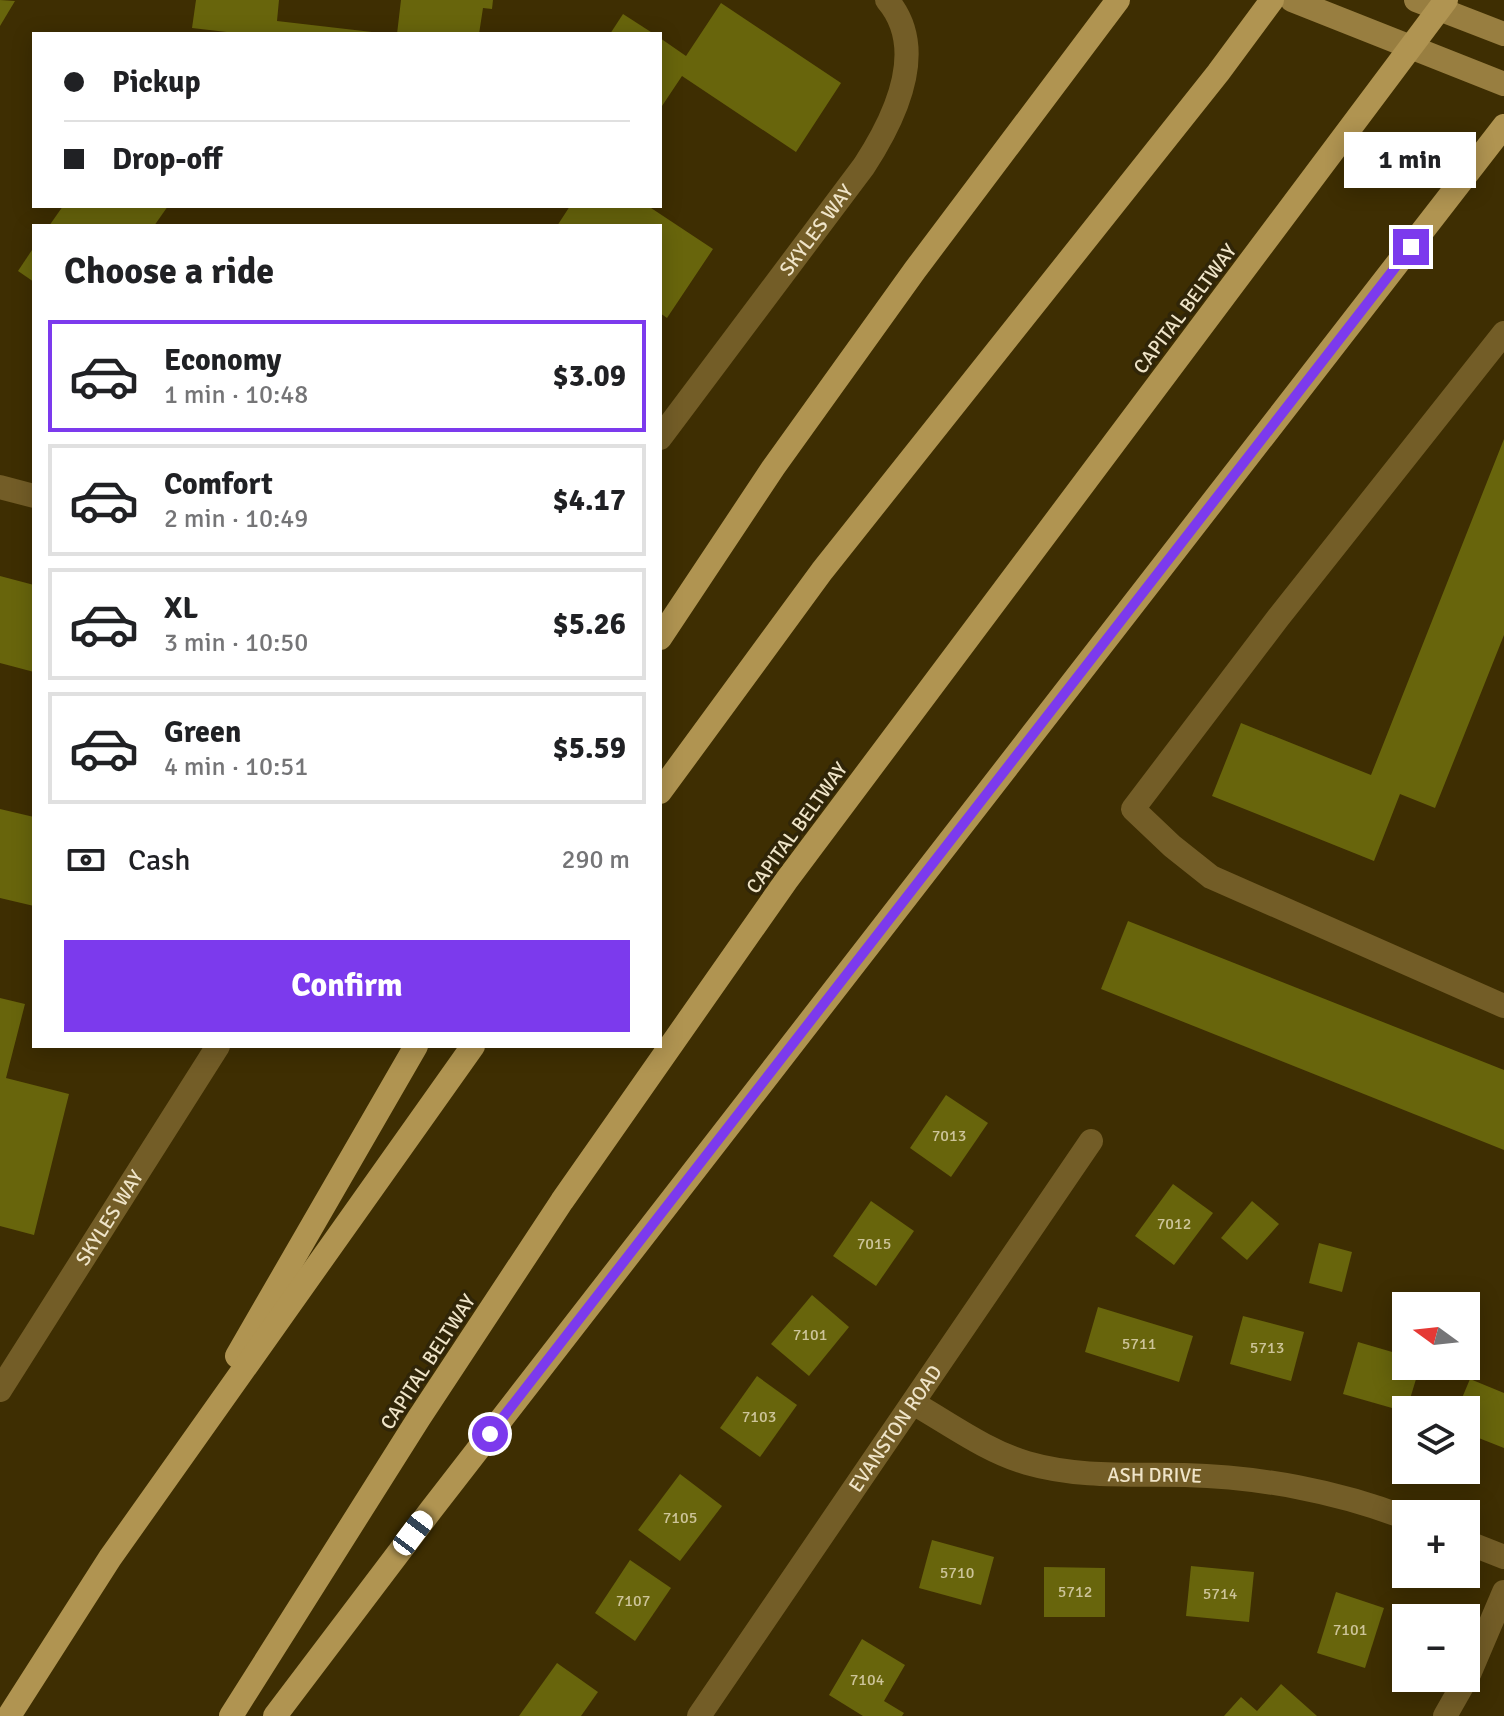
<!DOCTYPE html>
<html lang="en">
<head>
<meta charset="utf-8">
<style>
  :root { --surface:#fff; --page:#f6f6f6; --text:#202124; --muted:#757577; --line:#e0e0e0; --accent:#7c3aed }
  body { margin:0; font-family:Signika,sans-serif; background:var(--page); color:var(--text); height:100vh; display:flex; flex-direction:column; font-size:30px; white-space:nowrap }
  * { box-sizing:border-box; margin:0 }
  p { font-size:26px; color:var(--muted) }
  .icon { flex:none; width:44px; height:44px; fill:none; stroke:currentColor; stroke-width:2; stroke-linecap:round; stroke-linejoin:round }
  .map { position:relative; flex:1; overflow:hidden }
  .drawer { position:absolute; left:32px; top:224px; width:630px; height:824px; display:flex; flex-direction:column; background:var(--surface); border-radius:0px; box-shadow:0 4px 20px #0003 }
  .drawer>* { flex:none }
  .hud { position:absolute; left:32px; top:32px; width:630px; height:176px; border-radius:0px; box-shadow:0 4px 20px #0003; display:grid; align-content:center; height:176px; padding:0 32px; background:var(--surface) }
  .needle { width:52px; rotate:285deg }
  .buttons { position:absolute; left:1392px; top:1292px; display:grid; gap:16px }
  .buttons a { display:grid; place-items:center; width:88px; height:88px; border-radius:0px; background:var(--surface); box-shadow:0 4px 20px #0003; font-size:40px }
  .end { position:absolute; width:36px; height:36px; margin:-18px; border:10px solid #7c3aed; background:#fff; box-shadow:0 0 0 4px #fff }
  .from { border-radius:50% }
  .bubble { position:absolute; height:56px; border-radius:0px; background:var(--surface); box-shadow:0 4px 20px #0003; font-size:26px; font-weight:700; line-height:56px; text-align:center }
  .car { position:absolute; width:24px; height:48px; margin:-24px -12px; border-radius:10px; box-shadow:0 0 6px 2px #0007; background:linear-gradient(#fff 24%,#345 0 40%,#fff 0 76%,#345 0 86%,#fff 0) }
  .hud b { display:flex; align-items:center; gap:28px; height:76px; font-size:30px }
  .hud b+b { border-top:2px solid var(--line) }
  .hud i { width:20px; height:20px; background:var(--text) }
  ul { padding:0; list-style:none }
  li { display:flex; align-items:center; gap:24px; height:112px; margin:0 16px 12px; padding:0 16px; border:4px solid var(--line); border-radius:0px }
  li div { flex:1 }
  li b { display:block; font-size:30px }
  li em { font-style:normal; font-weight:700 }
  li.current { border-color:var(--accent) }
  li>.icon { width:72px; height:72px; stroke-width:1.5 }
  h2 { padding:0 32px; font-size:36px; line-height:96px }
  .pay { display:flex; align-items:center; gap:20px; height:88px; padding:0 32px; font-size:30px }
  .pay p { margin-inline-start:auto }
  .primary-button { display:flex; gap:16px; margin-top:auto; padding:16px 32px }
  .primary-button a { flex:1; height:92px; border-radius:0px; background:var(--accent); color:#fff; font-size:32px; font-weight:700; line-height:92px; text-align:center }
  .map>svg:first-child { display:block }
  .building { fill:#68650c }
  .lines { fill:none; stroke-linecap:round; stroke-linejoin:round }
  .minor { stroke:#735d27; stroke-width:24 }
  .major { stroke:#987e40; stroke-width:24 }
  .highway { stroke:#b09451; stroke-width:24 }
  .route { stroke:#7c3aed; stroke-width:10 }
  .labels { text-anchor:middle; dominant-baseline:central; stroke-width:7; stroke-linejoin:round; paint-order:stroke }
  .number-label { font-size:16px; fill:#cdc499 }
  .street-label { font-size:20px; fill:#efe4c8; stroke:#302508 }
</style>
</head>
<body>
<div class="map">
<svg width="1504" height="1716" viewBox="0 0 1504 1716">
  <rect width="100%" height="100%" fill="#3e2e02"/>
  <g class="building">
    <polygon points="0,0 15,1 0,26"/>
    <polygon points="196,0 279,0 277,21 372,32 372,34 244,34 192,28"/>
    <polygon points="401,0 493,0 492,9 483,8 479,34 397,34"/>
    <polygon points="721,3 841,83 796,152 682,76 660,109 660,38 686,56"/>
    <polygon points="623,14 654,34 610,34"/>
    <polygon points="63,206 168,206 154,226 49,226"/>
    <polygon points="570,206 648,206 713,249 667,318 660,313 660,226 557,226"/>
    <polygon points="34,247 34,282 18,271"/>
    <polygon points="1504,439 1504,635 1435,808 1400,794 1374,861 1212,796 1241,723 1371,775"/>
    <polygon points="0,576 34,585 34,672 0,663"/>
    <polygon points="0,809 34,817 34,906 0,898"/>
    <polygon points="1128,921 1504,1070 1504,1150 1101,989"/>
    <polygon points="0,998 25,1004 6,1078 69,1094 34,1235 0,1226"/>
    <polygon points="946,1095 988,1123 951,1177 910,1148"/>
    <polygon points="1173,1184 1213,1213 1174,1265 1135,1236"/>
    <polygon points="871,1201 914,1231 876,1286 833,1256"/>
    <polygon points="1252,1201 1279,1224 1247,1260 1221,1238"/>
    <polygon points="1319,1243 1352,1252 1342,1292 1309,1283"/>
    <polygon points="812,1295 849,1327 809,1376 771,1344"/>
    <polygon points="1098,1307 1193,1336 1179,1382 1085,1352"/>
    <polygon points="1243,1316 1304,1332 1291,1381 1230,1364"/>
    <polygon points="1358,1342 1406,1356 1406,1366 1420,1366 1406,1412 1343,1394"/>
    <polygon points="757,1376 797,1405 760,1457 720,1428"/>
    <polygon points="1470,1379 1504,1393 1504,1448 1466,1433 1466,1410 1457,1410"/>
    <polygon points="680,1474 722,1506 680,1561 638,1530"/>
    <polygon points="932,1540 994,1557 981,1605 919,1588"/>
    <polygon points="630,1560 671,1588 635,1641 595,1613"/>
    <polygon points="1191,1566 1254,1572 1249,1622 1186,1616"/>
    <polygon points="1044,1567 1105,1568 1105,1617 1044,1617"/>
    <polygon points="1336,1592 1384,1608 1365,1668 1317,1653"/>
    <polygon points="862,1639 905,1665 884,1701 904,1713 902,1716 863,1716 829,1695"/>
    <polygon points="557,1663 598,1692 581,1716 519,1716"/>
    <polygon points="1281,1684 1317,1716 1224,1716 1241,1697 1257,1711"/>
  </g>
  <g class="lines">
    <g class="minor">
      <polyline points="1504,333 1278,618 1133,809 1172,846 1211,877 1504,1006"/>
      <path id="s1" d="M 660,438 L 864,166 C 894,120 929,49 887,0"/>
      <polyline points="0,487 34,496"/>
      <path id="s2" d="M 0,1390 L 218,1046"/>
      <path id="s3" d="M 913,1403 C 950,1424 986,1451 1027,1463 C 1079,1478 1131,1474 1185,1475 C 1259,1477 1337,1491 1406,1518"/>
      <polyline points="1466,1542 1504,1557"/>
      <path id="s4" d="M 699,1716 L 1091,1141"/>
      <polyline points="1445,1716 1470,1672 1504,1592"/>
    </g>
    <g class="major">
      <polyline points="1292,0 1504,84"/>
      <polyline points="1416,0 1504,34"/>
    </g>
    <g class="highway">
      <polyline points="660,638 773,468 915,270 1118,0"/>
      <polyline points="660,792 822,571 1218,73 1272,0"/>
      <polyline points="237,1356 416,1046"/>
      <polyline points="9,1716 110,1558 473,1046"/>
      <polyline points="231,1716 419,1418 562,1201 786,881 1446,0"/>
      <polyline points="275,1716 431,1510 1504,126"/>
    </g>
  </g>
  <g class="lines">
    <polyline class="route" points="490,1434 1411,247"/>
  </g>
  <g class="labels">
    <g class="number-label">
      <text x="949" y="1136">7013</text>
      <text x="1174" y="1224">7012</text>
      <text x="874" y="1244">7015</text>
      <text x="810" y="1335">7101</text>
      <text x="1139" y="1344">5711</text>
      <text x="1267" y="1348">5713</text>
      <text x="759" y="1417">7103</text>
      <text x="680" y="1518">7105</text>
      <text x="957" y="1573">5710</text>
      <text x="1075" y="1592">5712</text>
      <text x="1220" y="1594">5714</text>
      <text x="633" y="1601">7107</text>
      <text x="1350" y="1630">7101</text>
      <text x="867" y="1680">7104</text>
    </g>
    <g class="street-label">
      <text stroke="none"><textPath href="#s1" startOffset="260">SKYLES WAY</textPath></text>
      <text transform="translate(1185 309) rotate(-53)">CAPITAL BELTWAY</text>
      <text transform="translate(797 828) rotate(-54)">CAPITAL BELTWAY</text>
      <text stroke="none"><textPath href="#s2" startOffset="204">SKYLES WAY</textPath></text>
      <text transform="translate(428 1362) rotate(-57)">CAPITAL BELTWAY</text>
      <text stroke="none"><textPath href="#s4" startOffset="348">EVANSTON ROAD</textPath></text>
      <text stroke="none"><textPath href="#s3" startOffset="258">ASH DRIVE</textPath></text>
    </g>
  </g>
</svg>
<div class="buttons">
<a><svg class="needle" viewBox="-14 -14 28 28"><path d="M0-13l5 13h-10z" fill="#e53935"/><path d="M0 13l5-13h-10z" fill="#757577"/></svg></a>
<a><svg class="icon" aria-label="layers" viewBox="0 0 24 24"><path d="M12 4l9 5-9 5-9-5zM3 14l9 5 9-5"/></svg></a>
<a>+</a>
<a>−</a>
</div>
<i class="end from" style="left:490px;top:1434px"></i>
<i class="end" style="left:1411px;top:247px"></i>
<div class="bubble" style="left:1344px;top:132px;width:132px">1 min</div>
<i class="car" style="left:413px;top:1533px;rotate:37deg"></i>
<div class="hud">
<b><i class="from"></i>Pickup</b>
<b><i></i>Drop-off</b>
</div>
<section class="drawer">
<h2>Choose a ride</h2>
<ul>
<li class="current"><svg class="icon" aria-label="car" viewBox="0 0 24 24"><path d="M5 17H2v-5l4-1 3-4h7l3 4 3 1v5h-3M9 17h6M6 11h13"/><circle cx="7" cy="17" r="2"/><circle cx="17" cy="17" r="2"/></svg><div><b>Economy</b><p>1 min · 10:48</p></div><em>$3.09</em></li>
<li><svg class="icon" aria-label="car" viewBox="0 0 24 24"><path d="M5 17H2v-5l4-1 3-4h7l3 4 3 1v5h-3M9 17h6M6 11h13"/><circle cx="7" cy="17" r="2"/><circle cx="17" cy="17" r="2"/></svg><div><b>Comfort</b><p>2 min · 10:49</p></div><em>$4.17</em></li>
<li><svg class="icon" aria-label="car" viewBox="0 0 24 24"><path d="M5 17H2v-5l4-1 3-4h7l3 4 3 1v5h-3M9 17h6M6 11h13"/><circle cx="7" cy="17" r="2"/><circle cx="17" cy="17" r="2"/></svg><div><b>XL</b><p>3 min · 10:50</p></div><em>$5.26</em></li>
<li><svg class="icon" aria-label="car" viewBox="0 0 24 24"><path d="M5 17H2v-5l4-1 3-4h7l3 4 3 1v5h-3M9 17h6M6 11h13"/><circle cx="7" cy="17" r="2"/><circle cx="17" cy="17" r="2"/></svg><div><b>Green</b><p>4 min · 10:51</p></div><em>$5.59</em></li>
</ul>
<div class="pay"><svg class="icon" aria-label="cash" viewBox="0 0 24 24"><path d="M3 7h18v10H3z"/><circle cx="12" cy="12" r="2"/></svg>Cash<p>290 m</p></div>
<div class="primary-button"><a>Confirm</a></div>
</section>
</div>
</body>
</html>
